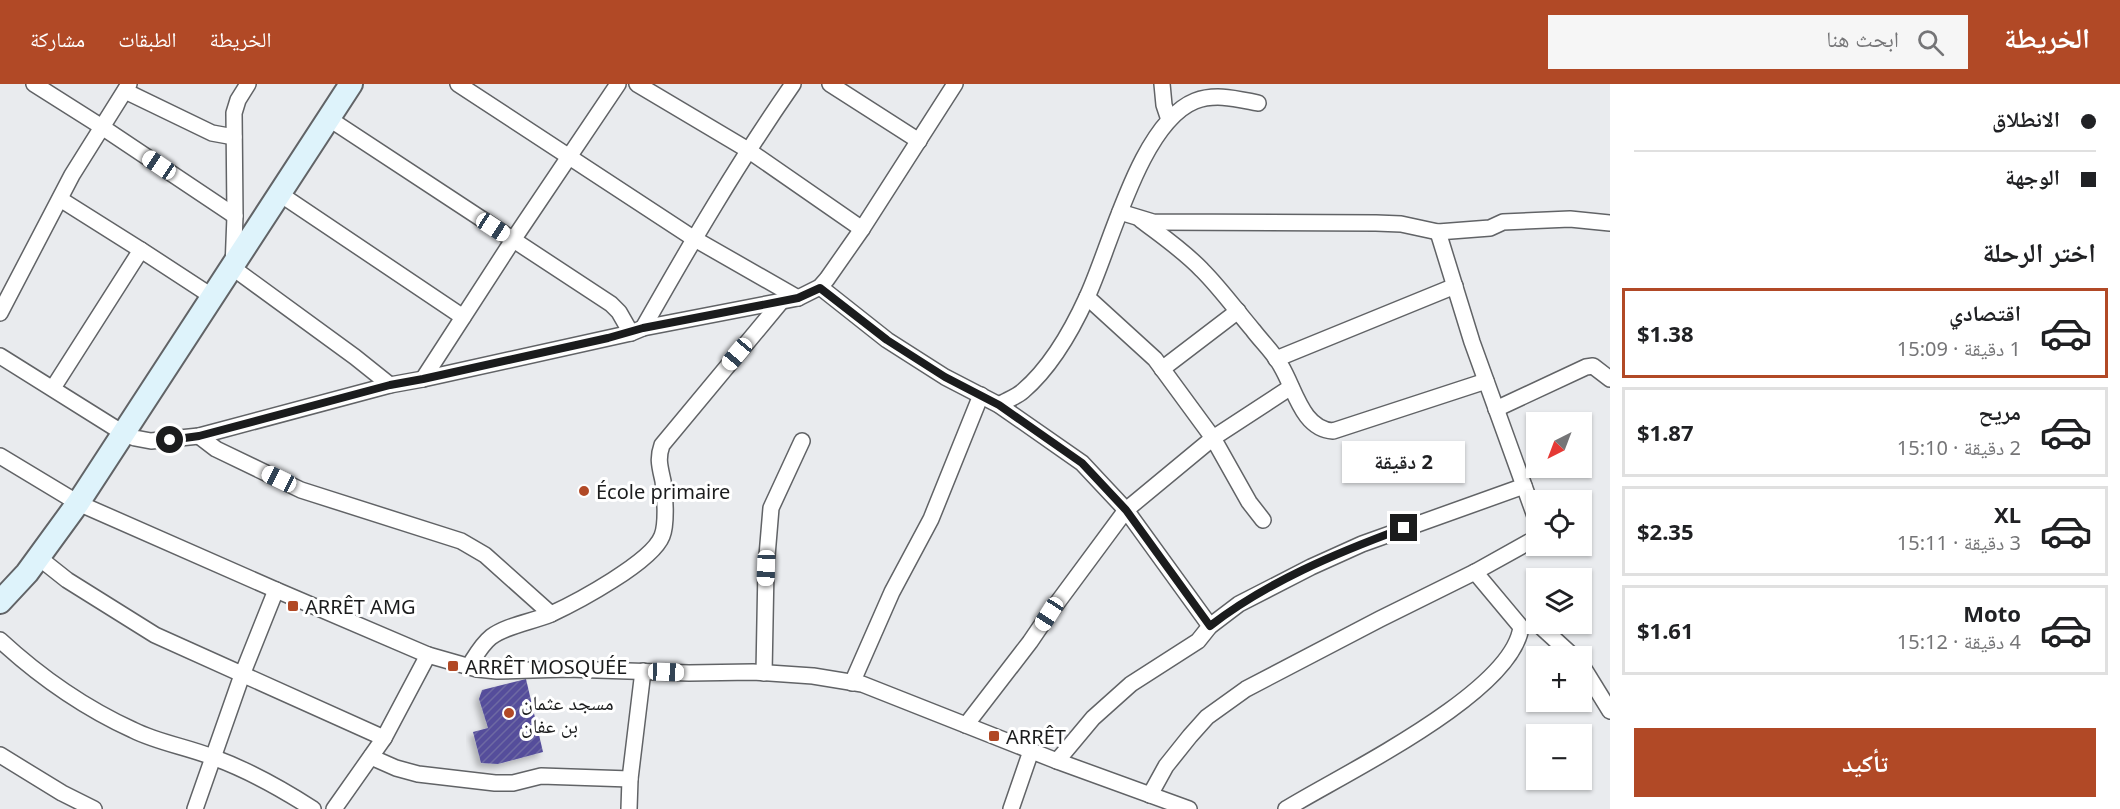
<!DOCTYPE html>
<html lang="ar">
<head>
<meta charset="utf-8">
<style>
  :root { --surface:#fff; --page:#f6f6f6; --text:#202124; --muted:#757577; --line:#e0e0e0; --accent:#b14926 }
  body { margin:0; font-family:"Noto Sans","Noto Naskh Arabic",sans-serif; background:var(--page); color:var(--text); direction:rtl; height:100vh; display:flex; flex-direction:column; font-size:22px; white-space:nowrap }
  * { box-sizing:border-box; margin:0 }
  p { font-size:20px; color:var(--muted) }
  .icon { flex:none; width:33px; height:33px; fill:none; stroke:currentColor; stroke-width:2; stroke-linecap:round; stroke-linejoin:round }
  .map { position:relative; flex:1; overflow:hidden; direction:ltr }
  .panel { display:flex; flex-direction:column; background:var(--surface); width:510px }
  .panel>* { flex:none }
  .hud { display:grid; align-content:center; height:132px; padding:0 24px; background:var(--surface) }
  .needle { width:39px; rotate:222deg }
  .tools { position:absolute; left:1526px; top:328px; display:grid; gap:12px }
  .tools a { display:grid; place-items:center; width:66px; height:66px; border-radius:0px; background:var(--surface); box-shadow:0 2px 4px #0004; font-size:30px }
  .end { position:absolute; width:27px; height:27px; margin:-14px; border:8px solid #1b1c1d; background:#fff; box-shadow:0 0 0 3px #fff }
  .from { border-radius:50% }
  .bubble { position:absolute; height:42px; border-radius:0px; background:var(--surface); box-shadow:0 2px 4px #0004; font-size:20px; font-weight:700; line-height:42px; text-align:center; direction:rtl }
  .car { position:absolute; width:18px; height:36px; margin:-18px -9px; border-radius:8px; box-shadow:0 0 4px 2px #0007; background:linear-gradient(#fff 24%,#345 0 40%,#fff 0 76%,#345 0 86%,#fff 0) }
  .hud b { display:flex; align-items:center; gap:21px; height:57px; font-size:22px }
  .hud b+b { border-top:2px solid var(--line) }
  .hud i { width:15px; height:15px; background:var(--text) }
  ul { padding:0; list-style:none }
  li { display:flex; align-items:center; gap:18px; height:90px; margin:0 12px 9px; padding:0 12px; border:3px solid var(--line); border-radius:0px }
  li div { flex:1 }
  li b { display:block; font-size:22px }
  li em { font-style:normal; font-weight:700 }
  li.current { border-color:var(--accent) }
  li>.icon { width:54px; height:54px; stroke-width:1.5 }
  h2 { padding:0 24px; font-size:27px; line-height:72px }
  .action { display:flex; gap:12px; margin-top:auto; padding:12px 24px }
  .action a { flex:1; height:69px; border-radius:0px; background:var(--accent); color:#fff; font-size:24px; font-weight:700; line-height:69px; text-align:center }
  header { display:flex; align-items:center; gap:36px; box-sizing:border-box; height:84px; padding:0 30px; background:var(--accent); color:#fff }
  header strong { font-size:28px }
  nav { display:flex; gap:33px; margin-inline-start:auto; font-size:21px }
  .search { width:420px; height:54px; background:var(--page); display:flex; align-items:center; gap:15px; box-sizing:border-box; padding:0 21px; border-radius:0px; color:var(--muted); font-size:22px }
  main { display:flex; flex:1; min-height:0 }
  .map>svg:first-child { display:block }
  .building { fill:url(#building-hatch); filter:url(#shadow) }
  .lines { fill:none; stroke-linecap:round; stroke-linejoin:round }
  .street-casing { stroke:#616366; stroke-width:18 }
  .secondary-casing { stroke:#616366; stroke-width:26 }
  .street { stroke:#fff; stroke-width:15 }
  .secondary { stroke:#def3fb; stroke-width:22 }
  .route { stroke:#1b1c1d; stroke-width:8 }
  .poi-dot { fill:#b14926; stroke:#fff; stroke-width:2 }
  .labels { text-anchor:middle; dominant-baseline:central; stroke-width:6; stroke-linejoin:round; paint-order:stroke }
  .poi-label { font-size:20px; fill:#1b1c1d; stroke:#fff; text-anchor:start }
</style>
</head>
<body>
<header>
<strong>الخريطة</strong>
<div class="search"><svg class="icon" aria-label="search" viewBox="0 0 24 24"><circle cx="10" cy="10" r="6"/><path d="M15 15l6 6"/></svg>ابحث هنا</div>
<nav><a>الخريطة</a><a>الطبقات</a><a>مشاركة</a></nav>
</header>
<main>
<section class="panel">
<div class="hud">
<b><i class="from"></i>الانطلاق</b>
<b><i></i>الوجهة</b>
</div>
<h2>اختر الرحلة</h2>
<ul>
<li class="current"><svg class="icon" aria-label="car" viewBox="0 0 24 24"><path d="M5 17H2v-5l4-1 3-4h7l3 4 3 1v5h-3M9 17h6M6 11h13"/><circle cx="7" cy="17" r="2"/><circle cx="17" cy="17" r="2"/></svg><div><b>اقتصادي</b><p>1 دقيقة · 15:09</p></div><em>$1.38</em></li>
<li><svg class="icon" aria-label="car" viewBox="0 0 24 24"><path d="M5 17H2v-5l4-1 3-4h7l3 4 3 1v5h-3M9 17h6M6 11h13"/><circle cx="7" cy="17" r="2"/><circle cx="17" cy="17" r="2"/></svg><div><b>مريح</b><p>2 دقيقة · 15:10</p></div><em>$1.87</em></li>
<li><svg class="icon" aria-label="car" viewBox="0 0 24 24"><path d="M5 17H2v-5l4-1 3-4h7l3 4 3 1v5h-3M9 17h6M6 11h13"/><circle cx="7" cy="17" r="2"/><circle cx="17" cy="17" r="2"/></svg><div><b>XL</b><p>3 دقيقة · 15:11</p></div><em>$2.35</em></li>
<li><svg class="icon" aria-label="car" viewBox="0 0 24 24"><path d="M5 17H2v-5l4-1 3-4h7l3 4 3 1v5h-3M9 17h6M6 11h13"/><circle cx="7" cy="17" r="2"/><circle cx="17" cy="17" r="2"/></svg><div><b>Moto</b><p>4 دقيقة · 15:12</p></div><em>$1.61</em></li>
</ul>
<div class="action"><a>تأكيد</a></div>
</section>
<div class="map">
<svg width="1610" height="725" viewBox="0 0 1610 725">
  <defs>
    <pattern id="building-hatch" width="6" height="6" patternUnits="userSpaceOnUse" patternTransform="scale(1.5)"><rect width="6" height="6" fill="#544e9b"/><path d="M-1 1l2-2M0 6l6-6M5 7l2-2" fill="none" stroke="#6e69a3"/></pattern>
    <filter id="shadow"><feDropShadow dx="-4" dy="4" stdDeviation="3" flood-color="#0004"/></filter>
  </defs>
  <rect width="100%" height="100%" fill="#e9ebee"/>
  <polygon class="building" points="526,595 543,668 498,680 481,679 473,648 488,644 479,615 482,606"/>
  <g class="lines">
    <g class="street-casing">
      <g id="street">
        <polyline points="34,0 102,43 235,132"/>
        <polyline points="248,0 238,16 234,29 235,132 233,184 355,273 390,301"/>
        <polyline points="458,0 693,154 798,214"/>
        <polyline points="637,0 748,66 862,145"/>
        <polyline points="830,0 919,57"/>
        <polyline points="1162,0 1164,21 1169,36"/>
        <polyline points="125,7 212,49 234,53"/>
        <polyline points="328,34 611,220 619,228 631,249"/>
        <polyline points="280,110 463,233"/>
        <polyline points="60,115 141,166"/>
        <polyline points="1120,128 1153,138 1376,139 1401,140 1438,148 1490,144 1503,138 1570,135 1610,139"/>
        <path d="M 1141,136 C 1162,152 1184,167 1202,186 C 1220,204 1236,226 1253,246 C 1262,258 1274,269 1281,282 C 1295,305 1302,345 1333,347 L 1486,297"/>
        <polyline points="1438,148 1472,258 1536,435"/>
        <polyline points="820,203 887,256 945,293 999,321 1082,379 1126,426 1210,542"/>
        <polyline points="1087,213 1155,275 1213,354 1249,418 1263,436"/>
        <polyline points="0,229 72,91 129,0"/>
        <path d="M 643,244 C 690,161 738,79 793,0"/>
        <polyline points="0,272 123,349 135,354 151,357 199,352 390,301 423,295 631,249 643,244 798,214 820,203 827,195 862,145 955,0"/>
        <polyline points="1276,275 1455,202"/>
        <polyline points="1162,285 1238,227"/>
        <polyline points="423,295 513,156 618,0"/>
        <polyline points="53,304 141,166 213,213"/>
        <path d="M 999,321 C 1007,316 1016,313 1023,307 C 1051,283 1072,246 1087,213 C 1111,162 1140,39 1195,17 C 1216,9 1237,15 1258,19"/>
        <polyline points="1496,325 1586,283 1593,282 1610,295"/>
        <polyline points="199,352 216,365 301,406 461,457 485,471 551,530"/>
        <polyline points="0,372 78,419 276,506 428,571 477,585 497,587 567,585 689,589 753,588 813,592 862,600 1057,677 1189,725"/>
        <polyline points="38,473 67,496 155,551 384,654"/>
        <polyline points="1538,540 1574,573"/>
        <path d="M 0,556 C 39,592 85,624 133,646 C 159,659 188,663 215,674 C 250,687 282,705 313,725"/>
        <polyline points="1581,580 1610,627"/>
        <path d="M 469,582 C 475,573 481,561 491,553 C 507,541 532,538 551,530 C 577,518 652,478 662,452 C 667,440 665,410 663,397 C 660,383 657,375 662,361 L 780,219"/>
        <polyline points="764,589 766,484 771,424 802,357"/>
        <polyline points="852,599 892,508 931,435 981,311"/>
        <polyline points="966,641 1030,558 1049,530 1126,426 1213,354 1291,303"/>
        <polyline points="0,671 62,709 94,725"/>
        <polyline points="371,673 396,684 418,690 495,699 513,699 541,692 630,695"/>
        <polyline points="1057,677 1093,634 1131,600 1198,557 1210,542 1239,520 1311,483 1362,460 1524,402"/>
        <polyline points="1150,711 1166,682 1190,652 1207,633 1246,605 1380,535 1475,488 1536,454"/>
        <polyline points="195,725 242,591 276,506"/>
        <polyline points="334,725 384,654 428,571"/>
        <polyline points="629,725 630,695 643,587"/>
        <polyline points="1011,725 1031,667"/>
        <path d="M 1286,725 C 1341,691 1513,609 1521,543 L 1475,488"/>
      </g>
    </g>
    <g class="secondary-casing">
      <polyline id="secondary" points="0,518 27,489 78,419 351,0"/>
    </g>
    <use href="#street" class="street"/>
    <use href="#secondary" class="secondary"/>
  </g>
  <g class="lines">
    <path class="route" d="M 170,356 L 199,352 L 390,301 L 423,295 L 608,254 L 643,244 L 798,214 L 820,204 L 887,256 L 945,293 L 999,321 L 1082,379 L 1126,426 L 1210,542 C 1267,498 1336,469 1404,444"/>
  </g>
  <g class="poi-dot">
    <circle cx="584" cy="407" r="6"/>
    <rect x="287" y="516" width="12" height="12" rx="3"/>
    <rect x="447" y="576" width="12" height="12" rx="3"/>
    <circle cx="509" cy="629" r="6"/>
    <rect x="988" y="646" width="12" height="12" rx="3"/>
  </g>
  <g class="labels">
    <g class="poi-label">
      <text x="596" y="407">École primaire</text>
      <text x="305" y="522">ARRÊT AMG</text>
      <text x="465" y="582">ARRÊT MOSQUÉE</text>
      <text x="521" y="618">مسجد عثمان<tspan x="521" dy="23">بن عفان</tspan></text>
      <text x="1006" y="652">ARRÊT</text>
    </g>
  </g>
</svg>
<div class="tools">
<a><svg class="needle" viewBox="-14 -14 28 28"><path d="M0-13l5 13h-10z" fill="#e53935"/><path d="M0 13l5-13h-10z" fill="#757577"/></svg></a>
<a><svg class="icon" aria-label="locate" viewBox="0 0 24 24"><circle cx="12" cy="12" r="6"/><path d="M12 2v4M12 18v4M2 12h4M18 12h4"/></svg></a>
<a><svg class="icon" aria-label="layers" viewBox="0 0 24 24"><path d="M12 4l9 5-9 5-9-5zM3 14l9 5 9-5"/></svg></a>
<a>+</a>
<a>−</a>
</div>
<i class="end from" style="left:170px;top:356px"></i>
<i class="end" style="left:1404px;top:444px"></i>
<div class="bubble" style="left:1342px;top:357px;width:123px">2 دقيقة</div>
<i class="car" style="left:159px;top:81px;rotate:304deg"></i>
<i class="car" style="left:493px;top:143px;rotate:123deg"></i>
<i class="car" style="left:737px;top:270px;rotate:220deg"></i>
<i class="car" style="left:279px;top:395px;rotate:296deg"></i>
<i class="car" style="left:766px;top:484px;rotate:182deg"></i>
<i class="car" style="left:1049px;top:530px;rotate:213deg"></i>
<i class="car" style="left:666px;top:588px;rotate:92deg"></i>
</div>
</main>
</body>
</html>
